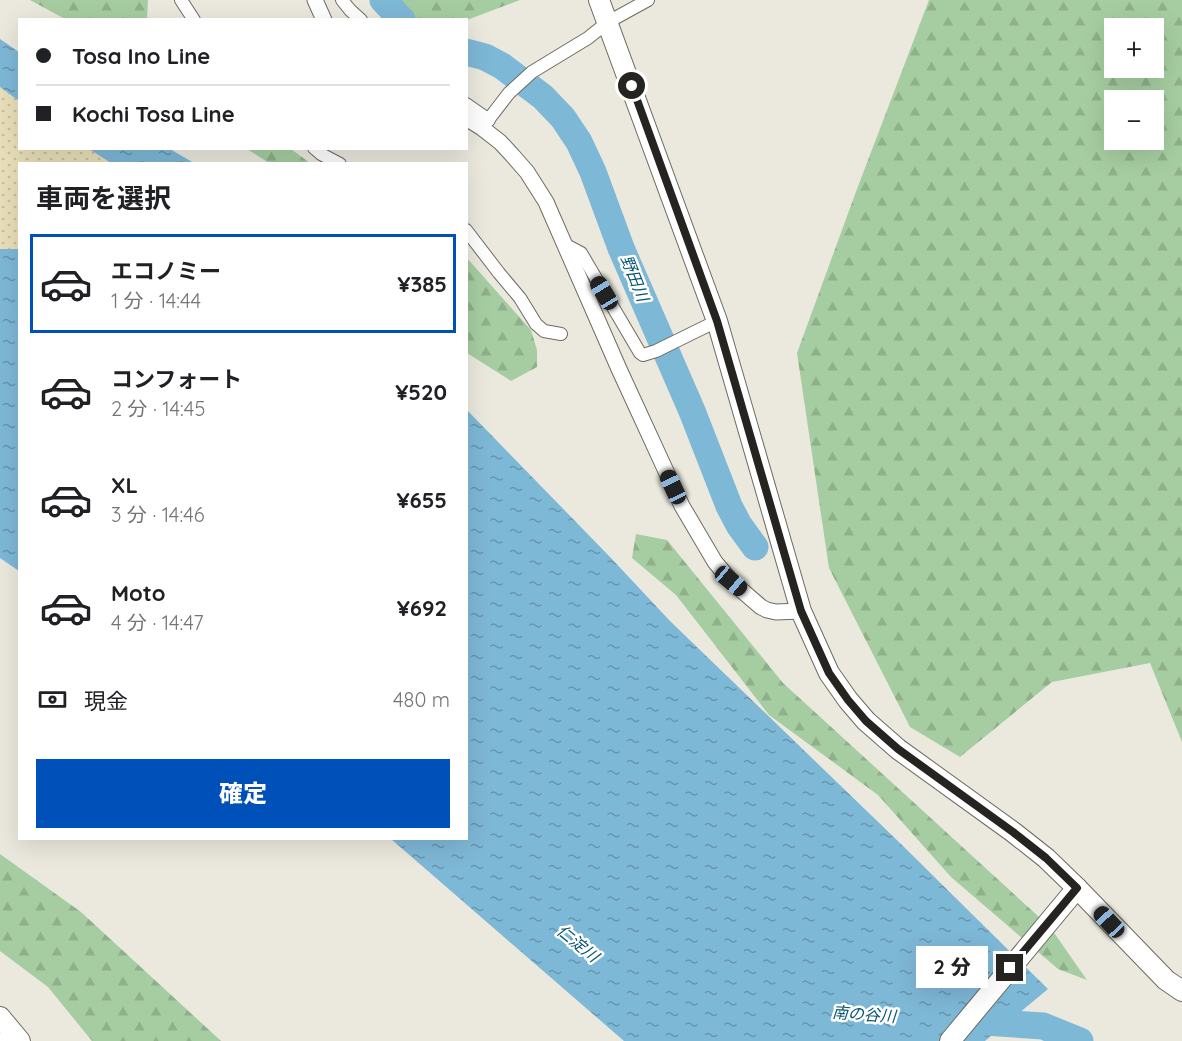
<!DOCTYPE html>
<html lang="ja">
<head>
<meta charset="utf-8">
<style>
  :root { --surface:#fff; --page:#f6f6f6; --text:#202124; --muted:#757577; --line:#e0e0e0; --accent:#0050b9 }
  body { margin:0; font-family:Quicksand,"Noto Sans JP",sans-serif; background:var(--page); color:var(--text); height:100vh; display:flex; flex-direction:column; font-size:22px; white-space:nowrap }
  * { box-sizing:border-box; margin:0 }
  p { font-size:20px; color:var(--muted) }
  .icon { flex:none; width:33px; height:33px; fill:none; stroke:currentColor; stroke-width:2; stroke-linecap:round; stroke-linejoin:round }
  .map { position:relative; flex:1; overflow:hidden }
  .details { position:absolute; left:18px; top:162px; width:450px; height:678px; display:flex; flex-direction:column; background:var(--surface); border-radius:0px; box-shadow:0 6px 24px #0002 }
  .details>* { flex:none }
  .top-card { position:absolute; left:18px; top:18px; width:450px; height:132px; border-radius:0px; box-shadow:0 6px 24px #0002; display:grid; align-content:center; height:132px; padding:0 18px; background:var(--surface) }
  .controls { position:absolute; left:1104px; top:18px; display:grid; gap:12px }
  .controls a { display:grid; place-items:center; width:60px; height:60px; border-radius:0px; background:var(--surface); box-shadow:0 6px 24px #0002; font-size:30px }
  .end { position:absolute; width:27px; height:27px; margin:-14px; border:8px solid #252420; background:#fff; box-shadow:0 0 0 3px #fff }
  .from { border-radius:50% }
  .bubble { position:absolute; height:42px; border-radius:0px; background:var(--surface); box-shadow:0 6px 24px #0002; font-size:20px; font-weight:800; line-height:42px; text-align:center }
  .car { position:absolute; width:18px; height:36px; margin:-18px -9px; border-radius:8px; box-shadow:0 0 4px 2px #0007; background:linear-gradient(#222 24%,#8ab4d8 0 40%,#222 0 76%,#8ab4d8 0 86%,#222 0) }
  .top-card b { display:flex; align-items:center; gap:21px; height:57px; font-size:22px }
  .top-card b+b { border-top:2px solid var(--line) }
  .top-card i { width:15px; height:15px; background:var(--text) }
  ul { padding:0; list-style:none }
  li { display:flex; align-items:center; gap:18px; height:99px; margin:0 12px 9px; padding:0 6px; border:3px solid transparent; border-radius:0px }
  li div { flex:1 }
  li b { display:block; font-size:22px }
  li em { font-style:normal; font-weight:800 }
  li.active { border-color:var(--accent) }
  li>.icon { width:54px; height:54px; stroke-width:1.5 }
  h2 { padding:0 18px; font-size:27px; line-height:72px }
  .pay { display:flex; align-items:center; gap:15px; height:66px; padding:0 18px; font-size:22px }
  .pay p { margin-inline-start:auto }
  .action { display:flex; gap:12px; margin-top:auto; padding:12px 18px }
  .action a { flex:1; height:69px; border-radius:0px; background:var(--accent); color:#fff; font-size:24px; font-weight:800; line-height:69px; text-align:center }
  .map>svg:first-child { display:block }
  .forest { fill:url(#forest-firs); fill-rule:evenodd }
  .sand { fill:url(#sand-dots) }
  .water { fill:url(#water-ripples) }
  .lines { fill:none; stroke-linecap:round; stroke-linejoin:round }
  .river { stroke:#7eb8d7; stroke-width:27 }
  .minor-casing { stroke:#6d6b61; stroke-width:14 }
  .tertiary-casing { stroke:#6d6b61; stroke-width:17 }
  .primary-casing { stroke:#6d6b61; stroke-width:22 }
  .minor { stroke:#fff; stroke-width:12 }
  .tertiary { stroke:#fff; stroke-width:15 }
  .primary { stroke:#fff; stroke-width:20 }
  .route { stroke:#252420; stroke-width:8 }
  .labels { text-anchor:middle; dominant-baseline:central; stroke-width:5; stroke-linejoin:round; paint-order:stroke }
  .water-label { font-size:16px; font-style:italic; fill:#075473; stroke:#fff }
</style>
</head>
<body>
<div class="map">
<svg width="1182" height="1041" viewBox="0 0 1182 1041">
  <defs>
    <pattern id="forest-firs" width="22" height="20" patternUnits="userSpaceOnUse" patternTransform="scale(1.5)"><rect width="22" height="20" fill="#a6cda1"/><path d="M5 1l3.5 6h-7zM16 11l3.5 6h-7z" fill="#8fb08a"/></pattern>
    <pattern id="sand-dots" width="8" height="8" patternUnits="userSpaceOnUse" patternTransform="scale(1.5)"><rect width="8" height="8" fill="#e9dfba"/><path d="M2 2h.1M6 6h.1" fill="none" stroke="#c8bfa0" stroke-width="1.8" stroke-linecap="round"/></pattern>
    <pattern id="water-ripples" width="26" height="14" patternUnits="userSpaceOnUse" patternTransform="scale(1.5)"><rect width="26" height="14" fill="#7eb8d7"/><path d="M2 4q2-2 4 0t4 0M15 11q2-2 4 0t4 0" fill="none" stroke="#6795ae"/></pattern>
  </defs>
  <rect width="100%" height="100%" fill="#ebe9de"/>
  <g class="forest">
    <polygon points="30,0 148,0 147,19 65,19"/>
    <polygon points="392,0 520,0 467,20 411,19 394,5"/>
    <path d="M 929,0 L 1182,0 L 1182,742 L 1150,663 L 1052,682 L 960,757 L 910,727 L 829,568 L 797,353 L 857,189 ZM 1114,28 L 1154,28 L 1154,68 L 1114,68 ZM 1154,100 L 1154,140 L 1114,140 L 1114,100 Z"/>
    <polygon points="247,149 291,149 310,163 269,163"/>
    <polygon points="466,257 531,330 537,350 537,367 511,381 467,353"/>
    <polygon points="636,534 667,540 783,683 1050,927 1087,980 1058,969 951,877 878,795 769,715 676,595 632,558"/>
    <polygon points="0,854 81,912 221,1041 92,1041 48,987 0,951"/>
  </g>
  <polygon class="sand" points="0,87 19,101 20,148 89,149 111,163 20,164 19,249 0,249"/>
  <g class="water">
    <polygon points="0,39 19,52 19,101 0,87"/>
    <polygon points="89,149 170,149 194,163 111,163"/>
    <polygon points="0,249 19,249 19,571 0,558"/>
    <polygon points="467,410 611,558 670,621 902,845 1048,989 985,1041 624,1041 391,839 466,838"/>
  </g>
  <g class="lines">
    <g class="river">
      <polyline points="383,0 402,20"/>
      <polyline points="466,52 485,57 502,66 543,97 563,118 579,142 593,172 621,248 692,411 729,506 739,525 755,547"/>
      <polyline points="969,1021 1043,1026 1080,1041"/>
    </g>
    <g class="minor-casing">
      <g id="minor">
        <polyline points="181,0 194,20"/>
        <polyline points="342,0 350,10 361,20"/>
        <polyline points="466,104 489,120"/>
        <polyline points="482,128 509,93 532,72 588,38 608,22 648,0"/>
        <polyline points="314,148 321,154 340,164"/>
        <polyline points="466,230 499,273 520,298 536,324 544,331 561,334"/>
        <polyline points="564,244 581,253 640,353 643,355 656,351 717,321"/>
        <polyline points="0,1039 1,1041"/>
      </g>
    </g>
    <g class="tertiary-casing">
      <g id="tertiary">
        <polyline points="315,0 324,20"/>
        <polyline points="466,118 482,128 500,142 513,156 527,172 546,202 619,369 682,506 715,562 731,581 761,607 767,610 776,612 801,611"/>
      </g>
    </g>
    <g class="primary-casing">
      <g id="primary">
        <polyline points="599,0 717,321 801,611 829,673 848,700 866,721 898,749 1013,832 1046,858 1077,888 1166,980 1182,991"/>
        <polyline points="0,1017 20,1041"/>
        <polyline points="950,1041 1077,888"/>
      </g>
    </g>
    <use href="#minor" class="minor"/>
    <use href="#tertiary" class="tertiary"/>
    <use href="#primary" class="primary"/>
  </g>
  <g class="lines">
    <polyline class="route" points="632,86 717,321 801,611 829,673 848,700 866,721 898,749 1013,832 1046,858 1077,888 1010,968"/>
  </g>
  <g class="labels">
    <g class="water-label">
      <text transform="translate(635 278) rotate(68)">野田川</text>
      <text transform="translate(578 943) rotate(39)">仁淀川</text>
      <text transform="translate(864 1014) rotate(4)">南の谷川</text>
    </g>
  </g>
</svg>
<div class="controls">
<a>+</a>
<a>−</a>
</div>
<i class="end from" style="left:632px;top:86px"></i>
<i class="end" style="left:1010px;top:968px"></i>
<div class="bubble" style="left:916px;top:946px;width:72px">2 分</div>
<i class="car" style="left:604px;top:293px;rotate:329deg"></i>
<i class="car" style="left:673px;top:487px;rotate:335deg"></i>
<i class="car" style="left:731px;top:581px;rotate:130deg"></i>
<i class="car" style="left:1109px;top:922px;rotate:317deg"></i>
<div class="top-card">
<b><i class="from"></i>Tosa Ino Line</b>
<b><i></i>Kochi Tosa Line</b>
</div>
<section class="details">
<h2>車両を選択</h2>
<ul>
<li class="active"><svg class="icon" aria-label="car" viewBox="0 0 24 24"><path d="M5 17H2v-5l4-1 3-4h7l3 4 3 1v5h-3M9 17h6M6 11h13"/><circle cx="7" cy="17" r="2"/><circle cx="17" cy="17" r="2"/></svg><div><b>エコノミー</b><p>1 分 · 14:44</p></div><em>¥385</em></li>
<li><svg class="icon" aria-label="car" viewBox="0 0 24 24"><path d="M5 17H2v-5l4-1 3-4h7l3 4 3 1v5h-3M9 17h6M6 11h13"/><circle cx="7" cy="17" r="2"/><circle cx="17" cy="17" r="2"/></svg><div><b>コンフォート</b><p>2 分 · 14:45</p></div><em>¥520</em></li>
<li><svg class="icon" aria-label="car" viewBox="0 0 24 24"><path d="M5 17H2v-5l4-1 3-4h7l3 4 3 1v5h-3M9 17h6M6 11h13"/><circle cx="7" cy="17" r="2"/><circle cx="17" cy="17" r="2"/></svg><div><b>XL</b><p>3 分 · 14:46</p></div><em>¥655</em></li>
<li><svg class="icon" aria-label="car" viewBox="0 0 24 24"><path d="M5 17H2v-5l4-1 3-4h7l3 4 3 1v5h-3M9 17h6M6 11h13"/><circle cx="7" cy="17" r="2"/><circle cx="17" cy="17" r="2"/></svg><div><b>Moto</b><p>4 分 · 14:47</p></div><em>¥692</em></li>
</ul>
<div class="pay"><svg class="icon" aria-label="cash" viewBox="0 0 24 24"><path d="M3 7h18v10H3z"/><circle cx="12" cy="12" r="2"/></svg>現金<p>480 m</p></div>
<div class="action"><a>確定</a></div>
</section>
</div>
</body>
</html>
